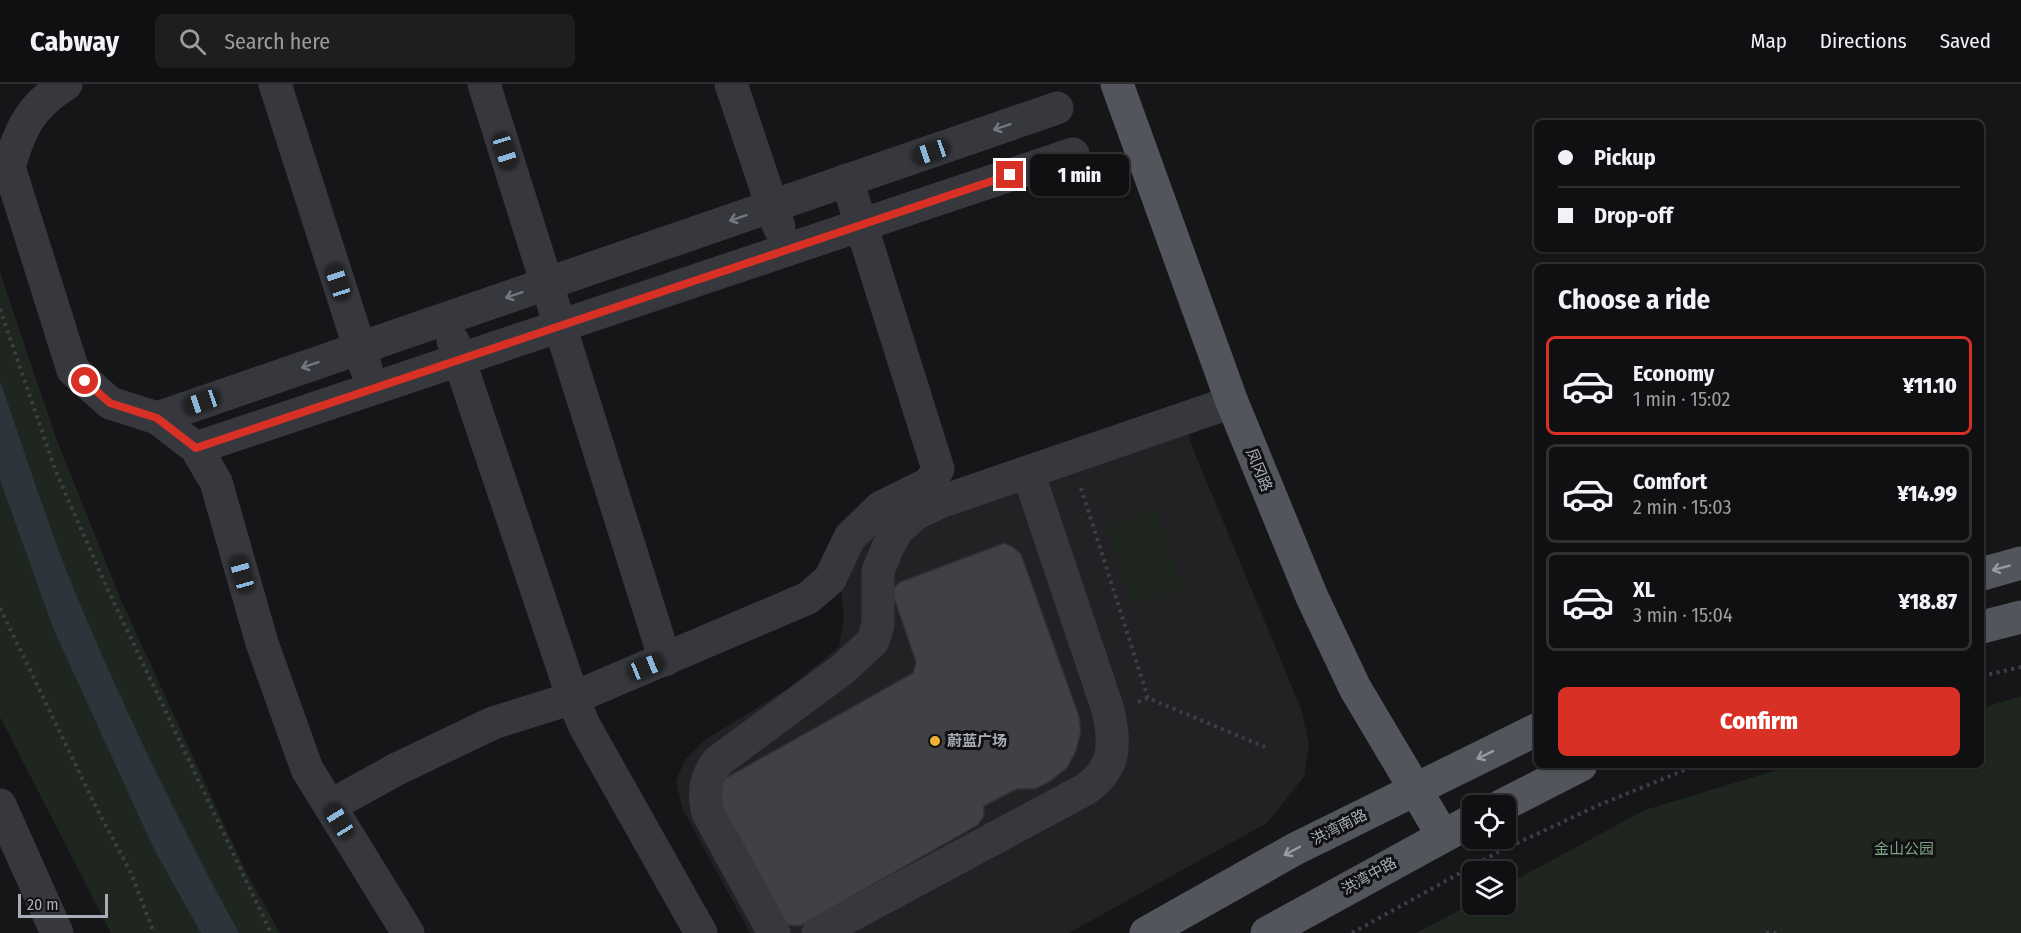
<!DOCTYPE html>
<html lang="en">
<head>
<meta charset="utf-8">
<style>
  :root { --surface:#101012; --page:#1e1e20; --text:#f1f3f6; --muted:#9c9d9f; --line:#303032; --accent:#d93025 }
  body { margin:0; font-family:"Fira Sans Condensed","Noto Sans SC",sans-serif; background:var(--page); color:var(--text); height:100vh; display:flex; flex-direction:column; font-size:22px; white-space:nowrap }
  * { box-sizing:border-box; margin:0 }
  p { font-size:20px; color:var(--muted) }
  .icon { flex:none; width:33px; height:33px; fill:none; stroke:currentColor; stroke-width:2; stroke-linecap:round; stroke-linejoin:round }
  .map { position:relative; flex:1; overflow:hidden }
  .drawer { position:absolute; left:1534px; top:180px; width:450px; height:504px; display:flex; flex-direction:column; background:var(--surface); border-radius:9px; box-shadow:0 2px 4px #0004,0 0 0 2px var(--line) }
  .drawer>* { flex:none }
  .hud { position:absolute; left:1534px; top:36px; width:450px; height:132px; border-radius:9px; box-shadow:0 2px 4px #0004,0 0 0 2px var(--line); display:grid; align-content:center; height:132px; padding:0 24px; background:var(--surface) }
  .fabs { position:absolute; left:1462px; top:711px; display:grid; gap:12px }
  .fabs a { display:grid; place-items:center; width:54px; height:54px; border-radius:9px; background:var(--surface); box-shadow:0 2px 4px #0004,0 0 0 2px var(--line); font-size:30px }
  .scale { position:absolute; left:18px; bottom:15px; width:90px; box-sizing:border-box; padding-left:6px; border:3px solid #a8adb8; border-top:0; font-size:16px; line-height:21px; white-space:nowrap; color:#a8adb8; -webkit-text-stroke:4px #111113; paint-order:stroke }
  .end { position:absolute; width:27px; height:27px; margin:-14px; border:8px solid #d93025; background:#fff; box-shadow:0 0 0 3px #fff }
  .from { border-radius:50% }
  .bubble { position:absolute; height:42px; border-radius:9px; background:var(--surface); box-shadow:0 2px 4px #0004,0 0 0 2px var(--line); font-size:20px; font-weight:800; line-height:42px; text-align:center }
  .car { position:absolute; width:18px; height:36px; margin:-18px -9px; border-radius:8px; box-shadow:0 0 4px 2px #0007; background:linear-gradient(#222 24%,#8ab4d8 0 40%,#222 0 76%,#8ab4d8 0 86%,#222 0) }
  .hud b { display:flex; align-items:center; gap:21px; height:57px; font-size:22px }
  .hud b+b { border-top:2px solid var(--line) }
  .hud i { width:15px; height:15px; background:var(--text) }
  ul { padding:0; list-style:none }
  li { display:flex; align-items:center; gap:18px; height:99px; margin:0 12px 9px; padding:0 12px; border:3px solid var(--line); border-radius:9px }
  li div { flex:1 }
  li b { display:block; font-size:22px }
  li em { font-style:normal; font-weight:800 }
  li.current { border-color:var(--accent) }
  li>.icon { width:54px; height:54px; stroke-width:1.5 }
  h2 { padding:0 24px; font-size:27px; line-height:72px }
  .button { display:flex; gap:12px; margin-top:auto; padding:12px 24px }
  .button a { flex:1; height:69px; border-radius:9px; background:var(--accent); color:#fff; font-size:24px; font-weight:800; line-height:69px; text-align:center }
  header { display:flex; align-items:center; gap:36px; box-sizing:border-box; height:84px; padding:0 30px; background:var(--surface); border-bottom:2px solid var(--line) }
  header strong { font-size:28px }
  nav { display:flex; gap:33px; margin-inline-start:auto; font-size:21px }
  .search { width:420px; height:54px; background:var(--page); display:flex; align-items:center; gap:15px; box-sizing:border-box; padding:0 21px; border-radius:9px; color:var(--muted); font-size:22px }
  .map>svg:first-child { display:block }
  .built { fill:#222225 }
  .green { fill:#1e261f }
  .water { fill:#2c353c }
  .building { fill:#404145; stroke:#303034; stroke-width:1.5 }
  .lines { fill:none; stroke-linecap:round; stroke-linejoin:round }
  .path { stroke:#3d3f44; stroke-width:4; stroke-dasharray:3 4.5; stroke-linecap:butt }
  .minor { stroke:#37383d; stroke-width:33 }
  .major { stroke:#53555c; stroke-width:33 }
  .oneway { stroke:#757881 }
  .oneway2 { stroke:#979ba6 }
  .route { stroke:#d93025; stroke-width:8 }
  .poi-dot { fill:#f2b134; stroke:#111113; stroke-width:2 }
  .labels { text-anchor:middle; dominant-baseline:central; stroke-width:6; stroke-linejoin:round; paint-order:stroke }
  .street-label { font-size:15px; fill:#a8adb8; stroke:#111113 }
  .poi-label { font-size:15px; font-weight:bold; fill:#a8adb8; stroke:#111113; text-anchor:start }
  .park-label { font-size:15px; fill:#7fa381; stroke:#111113 }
</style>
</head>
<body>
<header>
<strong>Cabway</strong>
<div class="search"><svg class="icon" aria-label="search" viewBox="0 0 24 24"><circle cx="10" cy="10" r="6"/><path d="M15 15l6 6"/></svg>Search here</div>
<nav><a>Map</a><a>Directions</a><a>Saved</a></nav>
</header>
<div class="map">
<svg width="2021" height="849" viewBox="0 0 2021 849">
  <rect width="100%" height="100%" fill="#161618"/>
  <polygon class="built" points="1179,320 1193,365 1302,627 1309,661 1304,693 1267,739 1069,849 750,849 682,724 676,697 685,676 705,656 790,603 839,563 844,534 841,503 849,470 891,422"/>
  <g class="green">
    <polygon points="0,188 56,354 122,518 244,784 280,849 111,849 0,633"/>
    <polygon points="1156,424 1184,504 1134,522 1106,442"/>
    <polygon points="2021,612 2021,849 1416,849 1473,819 1473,820 1506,820 1506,801 1645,726 1793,681 1982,681 1982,624"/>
  </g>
  <path class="water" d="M 0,297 C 28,377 53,459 87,537 C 133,643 183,748 239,849 L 201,849 L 154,765 L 54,546 L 0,396 Z"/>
  <polygon class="building" points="1004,459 1013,463 1021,470 1079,632 1081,647 1076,667 1067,684 1049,698 1035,705 1017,705 984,722 984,732 978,741 800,842 787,841 714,716 722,696 913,589 916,578 894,514 894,504 900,498"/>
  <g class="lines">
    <g class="path">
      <polyline points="0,225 56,388 108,506 271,849"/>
      <polyline points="1081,404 1148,614"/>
      <polyline points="0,524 95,721 131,789 154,849"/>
      <polyline points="1982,592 2021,583"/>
      <polyline points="1138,618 1148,614 1265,663"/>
      <polyline points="1352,849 1498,768 1599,721 1697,681"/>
      <polyline points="1766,849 1780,849"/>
    </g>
    <g class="minor">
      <path d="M 66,0 C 31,22 20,44 9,83 L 73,286 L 110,319 L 157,334 L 196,364 L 216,398 L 262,559 L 307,685 L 408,849"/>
      <polyline points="275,0 366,284"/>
      <polyline points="484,0 665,576"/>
      <polyline points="731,0 779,143"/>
      <polyline points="157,334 1057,24"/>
      <polyline points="196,364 1073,70"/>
      <polyline points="0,721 57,849"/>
      <polyline points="330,722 395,686 493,639 573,614 453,257"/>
      <polyline points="701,849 584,641 573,614 808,514 830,495 850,453 881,423 930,399 938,385 847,96"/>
      <path d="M 774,849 L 708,729 C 703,709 705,695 717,678 L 843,585 L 873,557 L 878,541 L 878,487 L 888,463 L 897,446 L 917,429 L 940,418 L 1232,318"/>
      <path d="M 818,849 L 1086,705 C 1116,683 1115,663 1109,629 L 1028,388"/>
    </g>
    <g class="major">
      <polyline points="1117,0 1232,318 1312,513 1355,604 1443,752"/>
      <polyline points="1982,490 2021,479"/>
      <polyline points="1982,543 2021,533"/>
      <polyline points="1501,722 1581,681"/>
      <polyline points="1146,849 1295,765 1538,645"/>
      <polyline points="1267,849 1473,736"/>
    </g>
  </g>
  <defs><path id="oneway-shaft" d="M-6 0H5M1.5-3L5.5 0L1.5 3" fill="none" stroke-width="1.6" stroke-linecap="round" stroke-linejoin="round" transform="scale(1.5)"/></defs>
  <g class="oneway">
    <use href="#oneway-shaft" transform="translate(1002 43) rotate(161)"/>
    <use href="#oneway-shaft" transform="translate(738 134) rotate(161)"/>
    <use href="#oneway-shaft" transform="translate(514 211) rotate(161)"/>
    <use href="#oneway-shaft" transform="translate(310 281) rotate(161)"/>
  </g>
  <g class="oneway2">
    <use href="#oneway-shaft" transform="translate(2001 484) rotate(165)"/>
    <use href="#oneway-shaft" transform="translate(1485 671) rotate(154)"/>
    <use href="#oneway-shaft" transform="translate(1292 767) rotate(152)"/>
  </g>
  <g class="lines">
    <polyline class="route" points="85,297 110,319 157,334 196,364 1010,91"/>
  </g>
  <circle class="poi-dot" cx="935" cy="657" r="6"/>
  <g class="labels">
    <g class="street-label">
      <text transform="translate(1259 386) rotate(68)">凤冈路</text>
      <text transform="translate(1339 743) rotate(-27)">洪湾南路</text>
      <text transform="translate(1369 792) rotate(-29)">洪湾中路</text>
    </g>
    <g class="poi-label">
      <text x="947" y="657">蔚蓝广场</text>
    </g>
    <g class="park-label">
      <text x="1904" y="765">金山公园</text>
    </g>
  </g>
</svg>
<div class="fabs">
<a><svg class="icon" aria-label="locate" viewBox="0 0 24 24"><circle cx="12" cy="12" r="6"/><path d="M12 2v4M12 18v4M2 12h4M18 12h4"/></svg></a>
<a><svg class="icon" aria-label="layers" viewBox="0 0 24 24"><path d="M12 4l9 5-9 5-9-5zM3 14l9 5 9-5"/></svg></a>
</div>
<div class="scale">20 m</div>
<i class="end from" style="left:85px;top:297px"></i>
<i class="end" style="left:1010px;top:91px"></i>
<div class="bubble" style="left:1030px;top:70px;width:99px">1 min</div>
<i class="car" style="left:505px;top:67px;rotate:163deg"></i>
<i class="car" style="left:931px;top:68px;rotate:251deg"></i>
<i class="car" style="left:338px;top:198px;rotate:342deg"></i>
<i class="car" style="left:202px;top:318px;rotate:251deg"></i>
<i class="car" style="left:242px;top:490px;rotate:344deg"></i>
<i class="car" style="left:646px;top:583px;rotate:68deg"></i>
<i class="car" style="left:339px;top:737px;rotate:328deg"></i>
<div class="hud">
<b><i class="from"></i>Pickup</b>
<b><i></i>Drop-off</b>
</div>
<section class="drawer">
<h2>Choose a ride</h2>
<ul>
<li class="current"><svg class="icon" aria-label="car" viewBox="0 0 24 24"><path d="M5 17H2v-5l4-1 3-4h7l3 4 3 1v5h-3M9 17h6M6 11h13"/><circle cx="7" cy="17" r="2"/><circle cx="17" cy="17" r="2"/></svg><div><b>Economy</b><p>1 min · 15:02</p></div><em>¥11.10</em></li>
<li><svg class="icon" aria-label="car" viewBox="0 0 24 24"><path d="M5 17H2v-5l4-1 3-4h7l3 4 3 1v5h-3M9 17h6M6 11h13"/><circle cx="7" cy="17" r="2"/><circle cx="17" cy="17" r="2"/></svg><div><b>Comfort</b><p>2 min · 15:03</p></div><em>¥14.99</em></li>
<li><svg class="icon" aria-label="car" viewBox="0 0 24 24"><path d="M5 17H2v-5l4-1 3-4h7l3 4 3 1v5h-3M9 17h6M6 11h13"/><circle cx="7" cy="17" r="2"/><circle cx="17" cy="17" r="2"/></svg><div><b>XL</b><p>3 min · 15:04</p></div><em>¥18.87</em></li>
</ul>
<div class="button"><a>Confirm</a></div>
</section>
</div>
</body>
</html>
